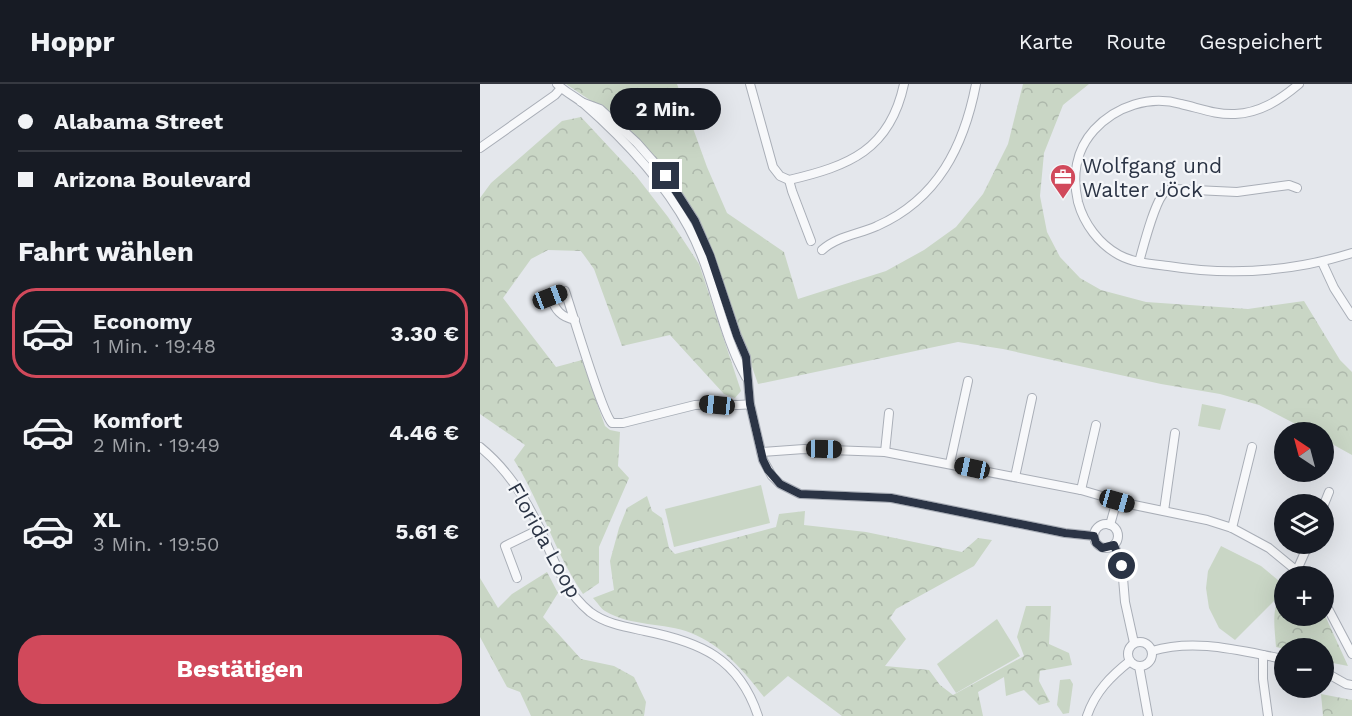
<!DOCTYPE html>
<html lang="de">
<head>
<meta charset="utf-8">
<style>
  :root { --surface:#171b24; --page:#242831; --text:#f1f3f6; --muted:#9ea1a6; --line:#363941; --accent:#d1495b }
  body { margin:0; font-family:"Work Sans",sans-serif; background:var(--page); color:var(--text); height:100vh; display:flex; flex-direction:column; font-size:22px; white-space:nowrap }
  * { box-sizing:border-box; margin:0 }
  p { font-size:20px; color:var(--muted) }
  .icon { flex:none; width:33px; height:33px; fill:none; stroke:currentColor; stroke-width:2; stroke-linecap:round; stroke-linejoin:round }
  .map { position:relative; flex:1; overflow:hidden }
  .panel { display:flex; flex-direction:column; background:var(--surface); width:480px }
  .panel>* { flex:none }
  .hud { display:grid; align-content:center; height:132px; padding:0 18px; background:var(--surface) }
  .needle { width:39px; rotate:324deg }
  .buttons { position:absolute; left:794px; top:338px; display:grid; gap:12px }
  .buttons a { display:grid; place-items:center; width:60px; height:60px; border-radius:50%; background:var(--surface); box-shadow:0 6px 24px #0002; font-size:30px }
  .end { position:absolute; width:27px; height:27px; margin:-14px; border:8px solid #2b3445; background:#fff; box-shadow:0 0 0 3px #fff }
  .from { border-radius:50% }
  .bubble { position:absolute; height:42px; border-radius:21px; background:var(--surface); box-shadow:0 6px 24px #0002; font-size:20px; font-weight:700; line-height:42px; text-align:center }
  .car { position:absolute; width:18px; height:36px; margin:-18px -9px; border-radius:8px; box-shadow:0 0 4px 2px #0007; background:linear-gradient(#222 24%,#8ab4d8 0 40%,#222 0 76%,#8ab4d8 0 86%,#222 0) }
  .hud b { display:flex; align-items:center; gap:21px; height:57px; font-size:22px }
  .hud b+b { border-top:2px solid var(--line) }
  .hud i { width:15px; height:15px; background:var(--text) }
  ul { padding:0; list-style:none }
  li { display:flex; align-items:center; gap:18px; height:90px; margin:0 12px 9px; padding:0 6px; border:3px solid transparent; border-radius:24px }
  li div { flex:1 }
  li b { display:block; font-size:22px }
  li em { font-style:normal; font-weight:700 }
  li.active { border-color:var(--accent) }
  li>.icon { width:54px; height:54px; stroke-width:1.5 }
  h2 { padding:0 18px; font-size:27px; line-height:72px }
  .action { display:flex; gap:12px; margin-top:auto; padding:12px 18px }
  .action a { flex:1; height:69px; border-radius:24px; background:var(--accent); color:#fff; font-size:24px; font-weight:700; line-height:69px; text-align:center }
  header { display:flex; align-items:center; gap:36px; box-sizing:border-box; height:84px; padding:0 30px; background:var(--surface); border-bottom:2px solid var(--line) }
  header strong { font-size:28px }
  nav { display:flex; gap:33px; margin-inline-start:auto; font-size:21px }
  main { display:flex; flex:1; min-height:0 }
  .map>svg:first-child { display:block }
  .forest { fill:url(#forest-crowns) }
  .park { fill:#c9d6c5 }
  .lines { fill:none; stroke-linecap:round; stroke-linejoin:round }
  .minor-casing { stroke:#a9aeb7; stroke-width:10 }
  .minor { stroke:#f7f8fa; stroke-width:8 }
  .route { stroke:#2b3445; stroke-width:8 }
  .labels { text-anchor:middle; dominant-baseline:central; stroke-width:4.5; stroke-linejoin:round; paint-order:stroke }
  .poi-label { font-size:21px; fill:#2b3445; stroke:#f4f6f9; text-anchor:start }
  .street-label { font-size:21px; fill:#2b3445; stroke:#f4f6f9 }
</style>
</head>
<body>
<header>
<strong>Hoppr</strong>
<nav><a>Karte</a><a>Route</a><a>Gespeichert</a></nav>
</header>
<main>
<section class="panel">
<div class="hud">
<b><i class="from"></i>Alabama Street</b>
<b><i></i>Arizona Boulevard</b>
</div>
<h2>Fahrt wählen</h2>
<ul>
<li class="active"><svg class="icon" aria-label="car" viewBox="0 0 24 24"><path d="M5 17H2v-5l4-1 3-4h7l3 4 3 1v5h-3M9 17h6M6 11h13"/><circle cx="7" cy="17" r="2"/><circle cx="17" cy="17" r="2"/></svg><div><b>Economy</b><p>1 Min. · 19:48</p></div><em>3.30 €</em></li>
<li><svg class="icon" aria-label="car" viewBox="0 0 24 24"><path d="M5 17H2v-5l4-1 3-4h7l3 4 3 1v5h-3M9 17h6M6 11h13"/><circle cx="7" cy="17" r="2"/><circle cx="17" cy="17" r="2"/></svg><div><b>Komfort</b><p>2 Min. · 19:49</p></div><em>4.46 €</em></li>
<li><svg class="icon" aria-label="car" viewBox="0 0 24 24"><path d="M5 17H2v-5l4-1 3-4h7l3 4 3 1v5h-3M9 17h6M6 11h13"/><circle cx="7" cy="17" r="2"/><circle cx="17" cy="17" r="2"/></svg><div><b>XL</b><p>3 Min. · 19:50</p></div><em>5.61 €</em></li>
</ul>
<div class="action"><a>Bestätigen</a></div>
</section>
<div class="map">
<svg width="872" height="632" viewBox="0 0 872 632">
  <defs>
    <pattern id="forest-crowns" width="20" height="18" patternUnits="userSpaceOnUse" patternTransform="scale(1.5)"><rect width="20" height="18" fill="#c9d6c5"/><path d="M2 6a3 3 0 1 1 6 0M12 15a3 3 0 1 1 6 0" fill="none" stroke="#adb8ab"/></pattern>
  </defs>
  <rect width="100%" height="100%" fill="#e4e7ec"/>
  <g class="forest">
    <polygon points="86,0 197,0 227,83 247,129 304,168 318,215 406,187 444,166 476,143 503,110 528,60 543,0 609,0 583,21 564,69 560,112 567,148 580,173 600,194 621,206 666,218 768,225 824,217 860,276 872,288 872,371 843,355 843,348 831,348 779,321 740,310 681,300 523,265 478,258 278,300 235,177 191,96 126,27"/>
    <path d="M 101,33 L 157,93 L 188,133 L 219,180 L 261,307 L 255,314 L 244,310 L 190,251 L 142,262 L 114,185 L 101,167 L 68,166 L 51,175 L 23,214 L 76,283 L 102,276 L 125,342 L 130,346 L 140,348 L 138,382 L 149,394 L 119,463 L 119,499 L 103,510 C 74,468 61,418 34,376 L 45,361 L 0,330 L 0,114 L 11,99 L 82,37 Z"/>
    <path d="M 167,412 L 172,427 L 182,434 L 189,464 L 195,470 L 296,443 L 299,430 L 325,427 L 324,441 L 386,448 L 482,468 L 498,454 L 512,456 L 494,482 L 416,525 L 410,534 L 426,555 L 405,582 L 449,586 L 460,601 L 473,611 L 544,572 L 537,553 L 546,522 L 571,522 L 569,560 L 589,569 L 592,581 L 560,587 L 559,597 L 570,618 L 559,621 L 544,606 L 526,612 L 524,593 L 498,608 L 503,632 L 362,632 L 308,592 L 284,613 C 264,587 242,561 211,549 C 184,538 151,543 125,527 C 121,525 117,518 113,514 L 134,506 L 130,477 L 139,444 L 147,424 Z"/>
    <polygon points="67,488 78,509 63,533 101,575 134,582 154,593 166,618 164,632 51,632 40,608 27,603 0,553 0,494 18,524 32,510"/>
    <path d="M 804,507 L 804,531 L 843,531 L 843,527 L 868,582 L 843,577 L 843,564 L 804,565 L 796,563 C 795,544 790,521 804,507 Z"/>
    <polygon points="841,610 872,616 872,632 843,632"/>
  </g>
  <g class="park">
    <polygon points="722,320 746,325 740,346 718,342"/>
    <polygon points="281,401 290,439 194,463 185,425"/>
    <polygon points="741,462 781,482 804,501 804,507 755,556 739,544 729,524 726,504 728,487"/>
    <polygon points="517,535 540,572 476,609 457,580"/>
    <polygon points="590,595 593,600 589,629 583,630 577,621 580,596"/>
  </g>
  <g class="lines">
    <g class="minor-casing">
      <g id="minor">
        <path d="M 77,0 C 85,8 94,12 103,19 C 143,54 183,96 209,144 C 234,190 240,246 266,293"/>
        <path d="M 270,0 L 293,83 L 300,92 L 309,96 C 369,82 410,66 424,0"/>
        <path d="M 819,0 C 800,16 780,29 755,30 C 736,31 719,24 701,20 C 670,11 636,22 614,46 C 596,66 592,92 598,118 C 604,140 619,160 639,171 C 654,179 671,180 688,182 C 750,192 811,188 872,169"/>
        <polyline points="101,18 120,25 157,59 186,92 215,137 230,172 257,252 266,273 270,320 283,376 292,392 300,400 320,410 411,414 585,449 614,452"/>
        <polyline points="0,64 75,11 81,4"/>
        <polyline points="309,96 312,107 331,157"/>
        <path d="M 342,166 C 357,152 380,150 397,142 C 458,115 484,62 496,0"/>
        <path d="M 659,178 C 663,164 675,116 685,108 C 688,106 691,105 694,105 L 757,108 L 809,101 L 817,104"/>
        <polyline points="842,178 854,204 872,232"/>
        <path d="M 95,236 C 81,233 75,226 71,213 L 85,207 C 92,227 122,330 132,339 L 143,339 L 215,321 C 234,319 251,323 270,320"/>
        <path d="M 0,363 C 27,385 44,412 59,443 C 73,473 83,506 110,528 C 126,540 146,543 165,547 C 220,558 259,574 278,632"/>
        <polyline points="281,368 324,365 405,368 601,406 649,420 727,436 752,444 789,464 823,492"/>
        <polyline points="405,368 409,329"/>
        <polyline points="470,379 488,297"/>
        <polyline points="535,393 552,314"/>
        <polyline points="601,406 616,341"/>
        <polyline points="843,423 849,408"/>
        <polyline points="684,427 695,349"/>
        <circle cx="626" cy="452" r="12"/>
        <polyline points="630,441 637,416"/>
        <polyline points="752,444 772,363"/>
        <polyline points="634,461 642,482 645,518 654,559"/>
        <polyline points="817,486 829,459"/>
        <polyline points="37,494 25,462 60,445"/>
        <polyline points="843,515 872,570"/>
        <circle cx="660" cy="570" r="12"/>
        <path d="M 672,567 C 716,554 760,567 804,575"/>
        <polyline points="783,571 783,595 788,632"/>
        <polyline points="659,582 668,632"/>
        <polyline points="843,587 866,600 872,601"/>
        <path d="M 607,632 C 615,608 631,592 650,577"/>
      </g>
    </g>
    <use href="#minor" class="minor"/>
  </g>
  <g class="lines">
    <polyline class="route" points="186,92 215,137 230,171 257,252 266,273 270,320 283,376 288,386 300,400 320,410 411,414 585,449 614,452 616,459 622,464 634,461 642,482"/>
  </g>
  <defs>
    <g id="office-pin" transform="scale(1.35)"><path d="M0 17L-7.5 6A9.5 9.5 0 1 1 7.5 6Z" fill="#d1495b" stroke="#f4f6f9"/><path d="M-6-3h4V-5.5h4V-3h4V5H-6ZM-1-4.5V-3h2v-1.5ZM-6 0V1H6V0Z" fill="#fff"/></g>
  </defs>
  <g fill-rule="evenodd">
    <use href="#office-pin" x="583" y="93"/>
  </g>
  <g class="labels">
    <g class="poi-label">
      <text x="602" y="81">Wolfgang und<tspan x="602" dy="24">Walter Jöck</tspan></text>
    </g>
    <g class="street-label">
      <text transform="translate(65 456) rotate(61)">Florida Loop</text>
    </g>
  </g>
</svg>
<div class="buttons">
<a><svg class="needle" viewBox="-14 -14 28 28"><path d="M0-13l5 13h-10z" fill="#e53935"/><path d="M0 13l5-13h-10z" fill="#9ea1a6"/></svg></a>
<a><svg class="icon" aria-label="layers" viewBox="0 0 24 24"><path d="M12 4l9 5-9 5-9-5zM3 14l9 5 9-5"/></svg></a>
<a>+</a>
<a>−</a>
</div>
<i class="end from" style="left:642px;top:482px"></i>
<i class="end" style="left:186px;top:92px"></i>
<div class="bubble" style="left:130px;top:4px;width:111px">2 Min.</div>
<i class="car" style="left:70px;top:213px;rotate:69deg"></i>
<i class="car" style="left:237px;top:321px;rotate:276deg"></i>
<i class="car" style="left:344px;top:365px;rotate:91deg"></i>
<i class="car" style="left:492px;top:384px;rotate:282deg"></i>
<i class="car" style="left:637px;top:417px;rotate:106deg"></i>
</div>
</main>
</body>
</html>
